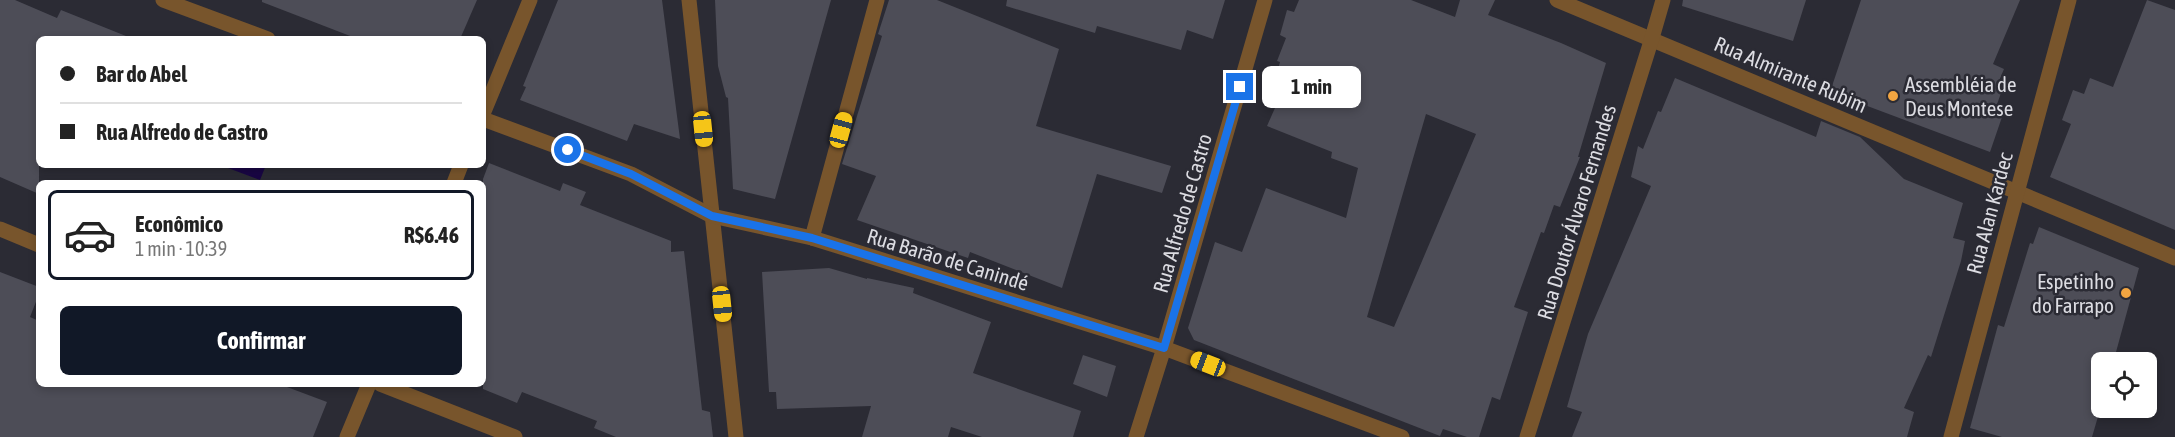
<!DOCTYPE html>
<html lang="pt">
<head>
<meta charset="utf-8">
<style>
  :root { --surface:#fff; --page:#f6f6f6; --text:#222; --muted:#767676; --line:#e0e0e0; --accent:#111827 }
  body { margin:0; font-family:"Asap Condensed",sans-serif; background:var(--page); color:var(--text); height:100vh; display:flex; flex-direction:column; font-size:22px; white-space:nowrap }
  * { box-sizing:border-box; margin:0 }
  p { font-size:20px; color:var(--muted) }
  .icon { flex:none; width:33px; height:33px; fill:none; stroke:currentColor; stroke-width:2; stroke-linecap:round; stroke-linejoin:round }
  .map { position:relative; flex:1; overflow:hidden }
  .details { position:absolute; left:36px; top:180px; width:450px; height:207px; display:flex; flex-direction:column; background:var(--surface); border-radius:9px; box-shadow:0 3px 9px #0003 }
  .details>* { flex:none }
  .top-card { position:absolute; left:36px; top:36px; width:450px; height:132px; border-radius:9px; box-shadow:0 3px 9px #0003; display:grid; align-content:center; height:132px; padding:0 24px; background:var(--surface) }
  .tools { position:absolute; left:2091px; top:352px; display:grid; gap:12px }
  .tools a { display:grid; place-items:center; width:66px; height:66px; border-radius:9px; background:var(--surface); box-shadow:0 3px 9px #0003; font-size:30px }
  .end { position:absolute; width:27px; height:27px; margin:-14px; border:8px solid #1a73e8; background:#fff; box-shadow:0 0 0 3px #fff }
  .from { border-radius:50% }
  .bubble { position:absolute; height:42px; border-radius:9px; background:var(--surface); box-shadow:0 3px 9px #0003; font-size:20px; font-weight:700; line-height:42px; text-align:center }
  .car { position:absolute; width:18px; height:36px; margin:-18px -9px; border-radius:8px; box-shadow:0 0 4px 2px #0007; background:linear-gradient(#f5c518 24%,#345 0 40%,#f5c518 0 76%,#345 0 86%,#f5c518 0) }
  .top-card b { display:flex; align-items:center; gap:21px; height:57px; font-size:22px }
  .top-card b+b { border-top:2px solid var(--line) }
  .top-card i { width:15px; height:15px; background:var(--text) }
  ul { padding:10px 0 0; list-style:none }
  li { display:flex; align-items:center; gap:18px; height:90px; margin:0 12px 9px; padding:0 12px; border:3px solid transparent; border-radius:9px }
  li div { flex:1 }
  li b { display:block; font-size:22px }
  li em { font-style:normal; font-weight:700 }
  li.current { border-color:var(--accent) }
  li>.icon { width:54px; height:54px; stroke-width:1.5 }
  .action { display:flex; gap:12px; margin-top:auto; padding:12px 24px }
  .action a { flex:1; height:69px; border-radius:9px; background:var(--accent); color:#fff; font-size:24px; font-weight:700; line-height:69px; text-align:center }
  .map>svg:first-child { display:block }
  .water { fill:#190644 }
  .building { fill:#4d4d57; fill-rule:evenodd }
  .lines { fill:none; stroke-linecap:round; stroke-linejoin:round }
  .minor { stroke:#78552c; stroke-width:15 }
  .route { stroke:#1a73e8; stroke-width:8 }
  .poi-dot { fill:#f2a541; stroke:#2b2b34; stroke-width:2 }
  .labels { text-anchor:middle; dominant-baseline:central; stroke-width:5; stroke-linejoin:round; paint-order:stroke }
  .street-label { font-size:21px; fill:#dcdce2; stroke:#2b2b34 }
  .poi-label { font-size:21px; fill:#dcdce2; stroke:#2b2b34; text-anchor:start }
</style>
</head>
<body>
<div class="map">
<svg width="2175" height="437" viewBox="0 0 2175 437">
  <rect width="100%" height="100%" fill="#2b2b34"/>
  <polygon class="water" points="229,165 266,165 260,180 228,168"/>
  <g class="building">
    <polygon points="0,0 15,0 57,18 61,10 131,38 39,39 39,194 0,177"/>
    <polygon points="262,0 477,0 460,39 358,39 262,2"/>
    <polygon points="558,0 662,0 680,139 634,124 627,141 520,100 526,87 523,86"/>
    <polygon points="715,0 831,0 775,199 733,189 728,98 726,97 718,66"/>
    <polygon points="889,0 937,0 1059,49 1036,126 1171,166 1162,193 1097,174 1062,288 970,252 968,258 857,220 876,176 842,164 882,36 878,34"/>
    <polygon points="1007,0 1225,0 1213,39 1187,30 1181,50 1097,26 1095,33 1006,6"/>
    <path d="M 1299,0 L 1411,0 L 1455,17 L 1460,0 L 1495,0 L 1488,15 L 1561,43 L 1606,63 L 1578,157 L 1580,157 L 1560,207 L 1554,205 L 1544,233 L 1541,232 L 1514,307 L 1528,312 L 1500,400 L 1492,397 L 1479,437 L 1467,437 L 1443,429 L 1440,436 L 1194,340 L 1188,328 L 1215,242 L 1242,252 L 1266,188 L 1346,218 L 1358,168 L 1331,158 L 1332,152 L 1267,126 L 1282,92 L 1273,88 L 1280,62 L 1277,61 L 1286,38 L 1280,35 L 1287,10 L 1294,12 ZM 1426,114 L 1476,134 L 1394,327 L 1367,317 Z"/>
    <polygon points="1683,0 1806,0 1793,41 1682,6"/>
    <polygon points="1861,0 2020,0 1993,64 2004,69 1996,88 2002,90 1994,113 2002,117 1990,152 1830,92"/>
    <polygon points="2147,0 2175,10 2175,230 2050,177 2071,124 2062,120 2073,90 2084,94 2090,78 2113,87"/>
    <polygon points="1675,78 1816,137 1821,121 1860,137 1904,179 1963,203 1953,238 1965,241 1961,261 1931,357 1928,355 1904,408 1914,412 1907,437 1572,437 1582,412 1567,407 1588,334 1651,186 1631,177 1638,146 1643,149 1658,111 1661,112"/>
    <polygon points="489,163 560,191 563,183 586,192 580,205 671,241 671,252 684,251 702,410 710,412 713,437 616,437 594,428 597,421 522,392 517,403 483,389 483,179"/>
    <polygon points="2039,227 2139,268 2113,363 2102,363 2102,403 2092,437 2002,437 1970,428 1998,325 2004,327 2030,243 2033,244"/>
    <polygon points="829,268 867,279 867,278 914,288 913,293 991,322 973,373 1081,411 1073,437 982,437 951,427 948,437 862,437 871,406 777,409 776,392 769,392 762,272"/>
    <polygon points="0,272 39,287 39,294 30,317 39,321 39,384 279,384 327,402 313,437 0,437"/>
    <polygon points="1083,355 1116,366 1107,397 1073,384"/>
  </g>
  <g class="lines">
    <g class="minor">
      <polyline points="163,0 268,39"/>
      <polyline points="689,0 736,437"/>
      <polyline points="1557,0 2175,258"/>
      <polyline points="483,114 530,0"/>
      <polyline points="483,119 631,174 712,216 812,238 1164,348 1402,437"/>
      <polyline points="454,183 461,165"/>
      <polyline points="0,229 39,245"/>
      <polyline points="812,238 877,0"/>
      <polyline points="380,384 515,437"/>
      <polyline points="347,437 369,384"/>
      <polyline points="1136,437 1164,348 1265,0"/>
      <polyline points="1527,437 1652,38 1663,0"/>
      <polyline points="1951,437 2069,0"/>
    </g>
  </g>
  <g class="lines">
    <polyline class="route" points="568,150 631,174 712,216 812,238 1164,348 1240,87"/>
  </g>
  <g class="poi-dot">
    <circle cx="1893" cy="96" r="6"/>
    <circle cx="2126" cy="293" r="6"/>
  </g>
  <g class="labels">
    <g class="street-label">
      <text transform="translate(1791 74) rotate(23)">Rua Almirante Rubim</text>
      <text transform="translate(1576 212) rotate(-73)">Rua Doutor Álvaro Fernandes</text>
      <text transform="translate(1182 213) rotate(-74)">Rua Alfredo de Castro</text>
      <text transform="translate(1989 213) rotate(-75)">Rua Alan Kardec</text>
      <text transform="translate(948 259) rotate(17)">Rua Barão de Canindé</text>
    </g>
    <g class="poi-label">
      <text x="1905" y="84">Assembléia de<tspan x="1905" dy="24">Deus Montese</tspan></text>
      <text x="2114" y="281" text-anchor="end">Espetinho<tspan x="2114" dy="24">do Farrapo</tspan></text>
    </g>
  </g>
</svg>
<div class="tools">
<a><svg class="icon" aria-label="locate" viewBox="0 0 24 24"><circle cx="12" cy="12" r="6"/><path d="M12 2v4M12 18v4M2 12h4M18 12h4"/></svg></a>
</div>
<i class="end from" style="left:568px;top:150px"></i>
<i class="end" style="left:1240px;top:87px"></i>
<div class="bubble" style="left:1262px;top:66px;width:99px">1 min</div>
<i class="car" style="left:703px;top:129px;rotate:174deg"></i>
<i class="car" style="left:841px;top:130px;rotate:15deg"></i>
<i class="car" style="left:722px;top:304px;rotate:174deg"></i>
<i class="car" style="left:1208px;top:364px;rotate:291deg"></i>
<div class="top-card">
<b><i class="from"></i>Bar do Abel</b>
<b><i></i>Rua Alfredo de Castro</b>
</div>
<section class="details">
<ul>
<li class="current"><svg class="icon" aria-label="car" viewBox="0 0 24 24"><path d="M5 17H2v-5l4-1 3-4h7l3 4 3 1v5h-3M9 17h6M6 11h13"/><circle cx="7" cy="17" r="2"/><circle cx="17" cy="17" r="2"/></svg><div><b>Econômico</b><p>1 min · 10:39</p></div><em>R$6.46</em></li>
</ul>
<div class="action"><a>Confirmar</a></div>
</section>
</div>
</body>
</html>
